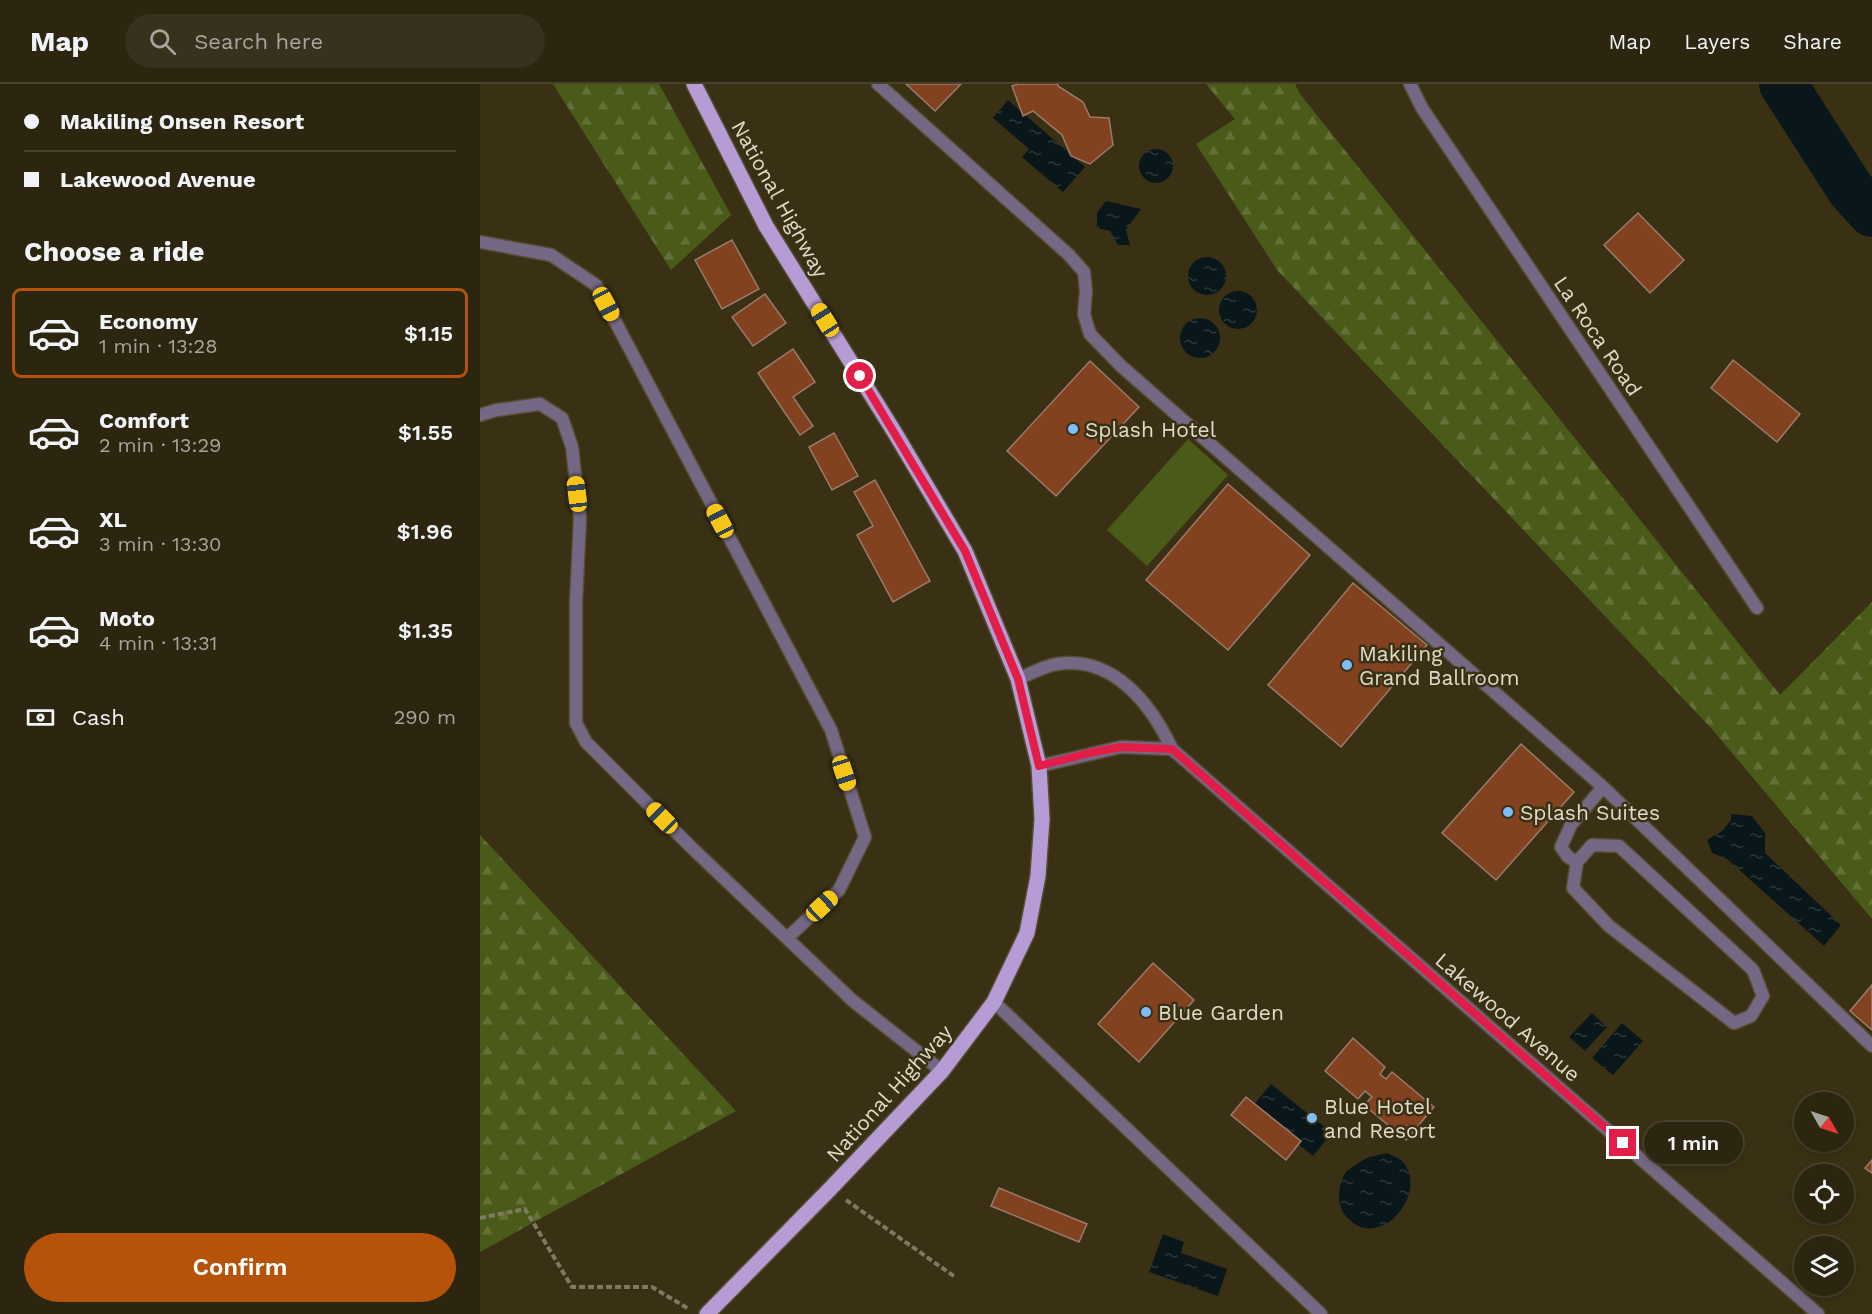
<!DOCTYPE html>
<html lang="en">
<head>
<meta charset="utf-8">
<style>
  :root { --surface:#2c250f; --page:#38311d; --text:#f1f3f6; --muted:#a6a59e; --line:#48422f; --accent:#b45309 }
  body { margin:0; font-family:"Work Sans",sans-serif; background:var(--page); color:var(--text); height:100vh; display:flex; flex-direction:column; font-size:22px; white-space:nowrap }
  * { box-sizing:border-box; margin:0 }
  p { font-size:20px; color:var(--muted) }
  .icon { flex:none; width:33px; height:33px; fill:none; stroke:currentColor; stroke-width:2; stroke-linecap:round; stroke-linejoin:round }
  .map { position:relative; flex:1; overflow:hidden }
  .side { display:flex; flex-direction:column; background:var(--surface); width:480px }
  .side>* { flex:none }
  .top-card { display:grid; align-content:center; height:132px; padding:0 24px; background:var(--surface) }
  .needle { width:39px; rotate:129deg }
  .tools { position:absolute; left:1314px; top:1008px; display:grid; gap:12px }
  .tools a { display:grid; place-items:center; width:60px; height:60px; border-radius:50%; background:var(--surface); box-shadow:0 3px 9px #0003,0 0 0 2px var(--line); font-size:30px }
  .end { position:absolute; width:27px; height:27px; margin:-14px; border:8px solid #e11d48; background:#fff; box-shadow:0 0 0 3px #fff }
  .from { border-radius:50% }
  .bubble { position:absolute; height:42px; border-radius:21px; background:var(--surface); box-shadow:0 3px 9px #0003,0 0 0 2px var(--line); font-size:20px; font-weight:600; line-height:42px; text-align:center }
  .car { position:absolute; width:18px; height:36px; margin:-18px -9px; border-radius:8px; box-shadow:0 0 4px 2px #0007; background:linear-gradient(#f5c518 24%,#345 0 40%,#f5c518 0 76%,#345 0 86%,#f5c518 0) }
  .top-card b { display:flex; align-items:center; gap:21px; height:57px; font-size:22px }
  .top-card b+b { border-top:2px solid var(--line) }
  .top-card i { width:15px; height:15px; background:var(--text) }
  ul { padding:0; list-style:none }
  li { display:flex; align-items:center; gap:18px; height:90px; margin:0 12px 9px; padding:0 12px; border:3px solid transparent; border-radius:9px }
  li div { flex:1 }
  li b { display:block; font-size:22px }
  li em { font-style:normal; font-weight:600 }
  li.active { border-color:var(--accent) }
  li>.icon { width:54px; height:54px; stroke-width:1.5 }
  h2 { padding:0 24px; font-size:27px; line-height:72px }
  .pay { display:flex; align-items:center; gap:15px; height:66px; padding:0 24px; font-size:22px }
  .pay p { margin-inline-start:auto }
  .cta { display:flex; gap:12px; margin-top:auto; padding:12px 24px }
  .cta a { flex:1; height:69px; border-radius:36px; background:var(--accent); color:#fff; font-size:24px; font-weight:600; line-height:69px; text-align:center }
  header { display:flex; align-items:center; gap:36px; box-sizing:border-box; height:84px; padding:0 30px; background:var(--surface); border-bottom:2px solid var(--line) }
  header strong { font-size:28px }
  nav { display:flex; gap:33px; margin-inline-start:auto; font-size:21px }
  .search { width:420px; height:54px; background:var(--page); display:flex; align-items:center; gap:15px; box-sizing:border-box; padding:0 21px; border-radius:33px; color:var(--muted); font-size:22px }
  main { display:flex; flex:1; min-height:0 }
  .map>svg:first-child { display:block }
  .forest { fill:url(#forest-firs) }
  .pitch { fill:#495a19 }
  .water { fill:url(#water-ripples) }
  .lines { fill:none; stroke-linecap:round; stroke-linejoin:round }
  .river { stroke:#0a171a; stroke-width:48 }
  .building { fill:#82421f; stroke:#9b7b6b; stroke-width:1.5 }
  .lane-casing { stroke:#554c31; stroke-width:15 }
  .street-casing { stroke:#554c31; stroke-width:15 }
  .primary-casing { stroke:#554c31; stroke-width:18 }
  .path { stroke:#807961; stroke-width:4; stroke-dasharray:6 3; stroke-linecap:butt }
  .lane { stroke:#746884; stroke-width:12 }
  .street { stroke:#746884; stroke-width:12 }
  .primary { stroke:#b69cd5; stroke-width:15 }
  .route { stroke:#e11d48; stroke-width:8 }
  .poi-dot { fill:#7ebdf9; stroke:#3a3114; stroke-width:2 }
  .labels { text-anchor:middle; dominant-baseline:central; stroke-width:5; stroke-linejoin:round; paint-order:stroke }
  .street-label { font-size:21px; fill:#e0daca; stroke:#3a3114 }
  .poi-label { font-size:21px; fill:#e0daca; stroke:#3a3114; text-anchor:start }
</style>
</head>
<body>
<header>
<strong>Map</strong>
<div class="search"><svg class="icon" aria-label="search" viewBox="0 0 24 24"><circle cx="10" cy="10" r="6"/><path d="M15 15l6 6"/></svg>Search here</div>
<nav><a>Map</a><a>Layers</a><a>Share</a></nav>
</header>
<main>
<section class="side">
<div class="top-card">
<b><i class="from"></i>Makiling Onsen Resort</b>
<b><i></i>Lakewood Avenue</b>
</div>
<h2>Choose a ride</h2>
<ul>
<li class="active"><svg class="icon" aria-label="car" viewBox="0 0 24 24"><path d="M5 17H2v-5l4-1 3-4h7l3 4 3 1v5h-3M9 17h6M6 11h13"/><circle cx="7" cy="17" r="2"/><circle cx="17" cy="17" r="2"/></svg><div><b>Economy</b><p>1 min · 13:28</p></div><em>$1.15</em></li>
<li><svg class="icon" aria-label="car" viewBox="0 0 24 24"><path d="M5 17H2v-5l4-1 3-4h7l3 4 3 1v5h-3M9 17h6M6 11h13"/><circle cx="7" cy="17" r="2"/><circle cx="17" cy="17" r="2"/></svg><div><b>Comfort</b><p>2 min · 13:29</p></div><em>$1.55</em></li>
<li><svg class="icon" aria-label="car" viewBox="0 0 24 24"><path d="M5 17H2v-5l4-1 3-4h7l3 4 3 1v5h-3M9 17h6M6 11h13"/><circle cx="7" cy="17" r="2"/><circle cx="17" cy="17" r="2"/></svg><div><b>XL</b><p>3 min · 13:30</p></div><em>$1.96</em></li>
<li><svg class="icon" aria-label="car" viewBox="0 0 24 24"><path d="M5 17H2v-5l4-1 3-4h7l3 4 3 1v5h-3M9 17h6M6 11h13"/><circle cx="7" cy="17" r="2"/><circle cx="17" cy="17" r="2"/></svg><div><b>Moto</b><p>4 min · 13:31</p></div><em>$1.35</em></li>
</ul>
<div class="pay"><svg class="icon" aria-label="cash" viewBox="0 0 24 24"><path d="M3 7h18v10H3z"/><circle cx="12" cy="12" r="2"/></svg>Cash<p>290 m</p></div>
<div class="cta"><a>Confirm</a></div>
</section>
<div class="map">
<svg width="1392" height="1230" viewBox="0 0 1392 1230">
  <defs>
    <pattern id="forest-firs" width="22" height="20" patternUnits="userSpaceOnUse" patternTransform="scale(1.5)"><rect width="22" height="20" fill="#495a19"/><path d="M5 1l3.5 6h-7zM16 11l3.5 6h-7z" fill="#637139"/></pattern>
    <pattern id="water-ripples" width="26" height="14" patternUnits="userSpaceOnUse" patternTransform="scale(1.5)"><rect width="26" height="14" fill="#0a171a"/><path d="M2 4q2-2 4 0t4 0M15 11q2-2 4 0t4 0" fill="none" stroke="#2d383a"/></pattern>
  </defs>
  <rect width="100%" height="100%" fill="#3a3114"/>
  <g class="forest">
    <polygon points="73,0 179,0 251,131 191,186"/>
    <polygon points="726,0 815,0 820,10 1300,611 1392,518 1392,835 1231,644 797,186 716,60 755,35"/>
    <polygon points="0,751 256,1027 0,1168"/>
  </g>
  <polygon class="pitch" points="708,355 748,391 667,482 627,446"/>
  <g class="water">
    <polygon points="528,16 605,83 583,108 542,73 549,65 513,34"/>
    <circle cx="676" cy="82" r="17"/>
    <polygon points="626,117 661,125 646,146 650,161 638,161 630,147 617,144 617,129"/>
    <circle cx="727" cy="192" r="19"/>
    <circle cx="758" cy="226" r="19"/>
    <circle cx="720" cy="254" r="20"/>
    <polygon points="1251,730 1272,732 1285,749 1285,769 1361,841 1344,862 1247,775 1232,769 1227,756 1242,747 1251,736"/>
    <polygon points="1112,929 1127,943 1105,967 1089,953"/>
    <polygon points="1142,939 1163,957 1133,991 1112,974"/>
    <polygon points="791,1000 852,1049 833,1072 772,1023"/>
    <path d="M 907,1069 C 912,1072 920,1074 923,1078 C 950,1109 898,1172 865,1131 C 856,1119 858,1100 866,1088 C 870,1084 880,1078 885,1075 C 891,1072 900,1071 907,1069 Z"/>
    <polygon points="683,1150 704,1158 701,1169 747,1185 738,1212 669,1188"/>
  </g>
  <g class="lines">
    <polyline class="river" points="1303,0 1371,106 1392,129"/>
  </g>
  <g class="building">
    <polygon points="426,0 481,0 455,27"/>
    <polygon points="538,0 578,0 578,2 603,18 610,33 629,34 633,61 610,80 591,72 582,51 553,27 543,32 532,2"/>
    <polygon points="1158,129 1204,176 1170,209 1124,161"/>
    <polygon points="252,156 279,205 242,225 215,176"/>
    <polygon points="285,210 306,239 273,262 252,233"/>
    <polygon points="313,265 335,298 313,313 333,342 320,351 278,289"/>
    <polygon points="1253,276 1320,330 1297,358 1231,304"/>
    <polygon points="610,277 659,323 576,412 527,367"/>
    <polygon points="354,349 378,392 352,406 329,363"/>
    <polygon points="395,396 450,497 413,518 377,451 393,442 374,408"/>
    <polygon points="748,400 830,471 748,566 666,496"/>
    <polygon points="873,499 947,561 861,663 788,601"/>
    <polygon points="1041,660 1094,708 1016,796 962,749"/>
    <polygon points="673,879 714,916 659,978 618,940"/>
    <polygon points="1392,901 1392,946 1370,927"/>
    <polygon points="873,954 905,983 900,990 906,995 912,988 954,1023 926,1056 884,1021 892,1013 885,1007 878,1015 845,987"/>
    <polygon points="766,1013 821,1057 806,1076 751,1031"/>
    <polygon points="1392,1076 1392,1089 1385,1084"/>
    <polygon points="519,1104 607,1140 599,1158 511,1122"/>
  </g>
  <g class="lines">
    <g class="lane-casing">
      <g id="lane">
        <polyline points="398,0 589,171 604,188 606,207 604,230 610,250 641,282 1123,703 1392,962"/>
        <polyline points="930,0 942,24 1277,524"/>
        <polygon points="1112,761 1139,762 1273,886 1283,912 1271,932 1254,939 1129,842 1093,804 1097,778"/>
        <polyline points="1097,778 1088,773 1081,763 1091,741 1123,703"/>
      </g>
    </g>
    <g class="street-casing">
      <g id="street">
        <polyline points="0,158 71,171 116,201 351,646 385,753 359,806 307,854"/>
        <polyline points="0,331 17,326 60,320 82,334 92,363 100,434 96,519 96,639 106,658 212,764 373,917 462,987"/>
        <path d="M 538,595 C 550,590 564,582 577,580 C 633,571 671,620 692,665 L 1338,1230"/>
        <polyline points="559,682 641,663 692,665"/>
        <polyline points="514,918 841,1230"/>
      </g>
    </g>
    <g class="primary-casing">
      <polyline id="primary" points="214,0 286,142 415,349 485,467 538,595 559,682 562,735 558,792 547,849 514,918 462,987 350,1105 227,1230"/>
    </g>
    <g class="path">
      <polyline points="366,1116 475,1193"/>
      <polyline points="0,1134 45,1125 92,1203 172,1203 209,1225"/>
    </g>
    <use href="#lane" class="lane"/>
    <use href="#street" class="street"/>
    <use href="#primary" class="primary"/>
  </g>
  <g class="lines">
    <polyline class="route" points="380,292 485,467 538,595 559,682 609,669 641,663 692,665 1143,1059"/>
  </g>
  <g class="poi-dot">
    <circle cx="593" cy="345" r="6"/>
    <circle cx="867" cy="581" r="6"/>
    <circle cx="1028" cy="728" r="6"/>
    <circle cx="666" cy="928" r="6"/>
    <circle cx="832" cy="1034" r="6"/>
  </g>
  <g class="labels">
    <g class="street-label">
      <text transform="translate(300 115) rotate(61)">National Highway</text>
      <text transform="translate(1118 252) rotate(56)">La Roca Road</text>
      <text transform="translate(1028 933) rotate(41)">Lakewood Avenue</text>
      <text transform="translate(409 1009) rotate(-48)">National Highway</text>
    </g>
    <g class="poi-label">
      <text x="605" y="345">Splash Hotel</text>
      <text x="879" y="569">Makiling<tspan x="879" dy="24">Grand Ballroom</tspan></text>
      <text x="1040" y="728">Splash Suites</text>
      <text x="678" y="928">Blue Garden</text>
      <text x="844" y="1022">Blue Hotel<tspan x="844" dy="24">and Resort</tspan></text>
    </g>
  </g>
</svg>
<div class="tools">
<a><svg class="needle" viewBox="-14 -14 28 28"><path d="M0-13l5 13h-10z" fill="#e53935"/><path d="M0 13l5-13h-10z" fill="#a6a59e"/></svg></a>
<a><svg class="icon" aria-label="locate" viewBox="0 0 24 24"><circle cx="12" cy="12" r="6"/><path d="M12 2v4M12 18v4M2 12h4M18 12h4"/></svg></a>
<a><svg class="icon" aria-label="layers" viewBox="0 0 24 24"><path d="M12 4l9 5-9 5-9-5zM3 14l9 5 9-5"/></svg></a>
</div>
<i class="end from" style="left:380px;top:292px"></i>
<i class="end" style="left:1143px;top:1059px"></i>
<div class="bubble" style="left:1164px;top:1038px;width:99px">1 min</div>
<i class="car" style="left:126px;top:220px;rotate:152deg"></i>
<i class="car" style="left:345px;top:236px;rotate:328deg"></i>
<i class="car" style="left:97px;top:410px;rotate:353deg"></i>
<i class="car" style="left:240px;top:437px;rotate:332deg"></i>
<i class="car" style="left:364px;top:689px;rotate:162deg"></i>
<i class="car" style="left:182px;top:734px;rotate:315deg"></i>
<i class="car" style="left:342px;top:822px;rotate:47deg"></i>
</div>
</main>
</body>
</html>
